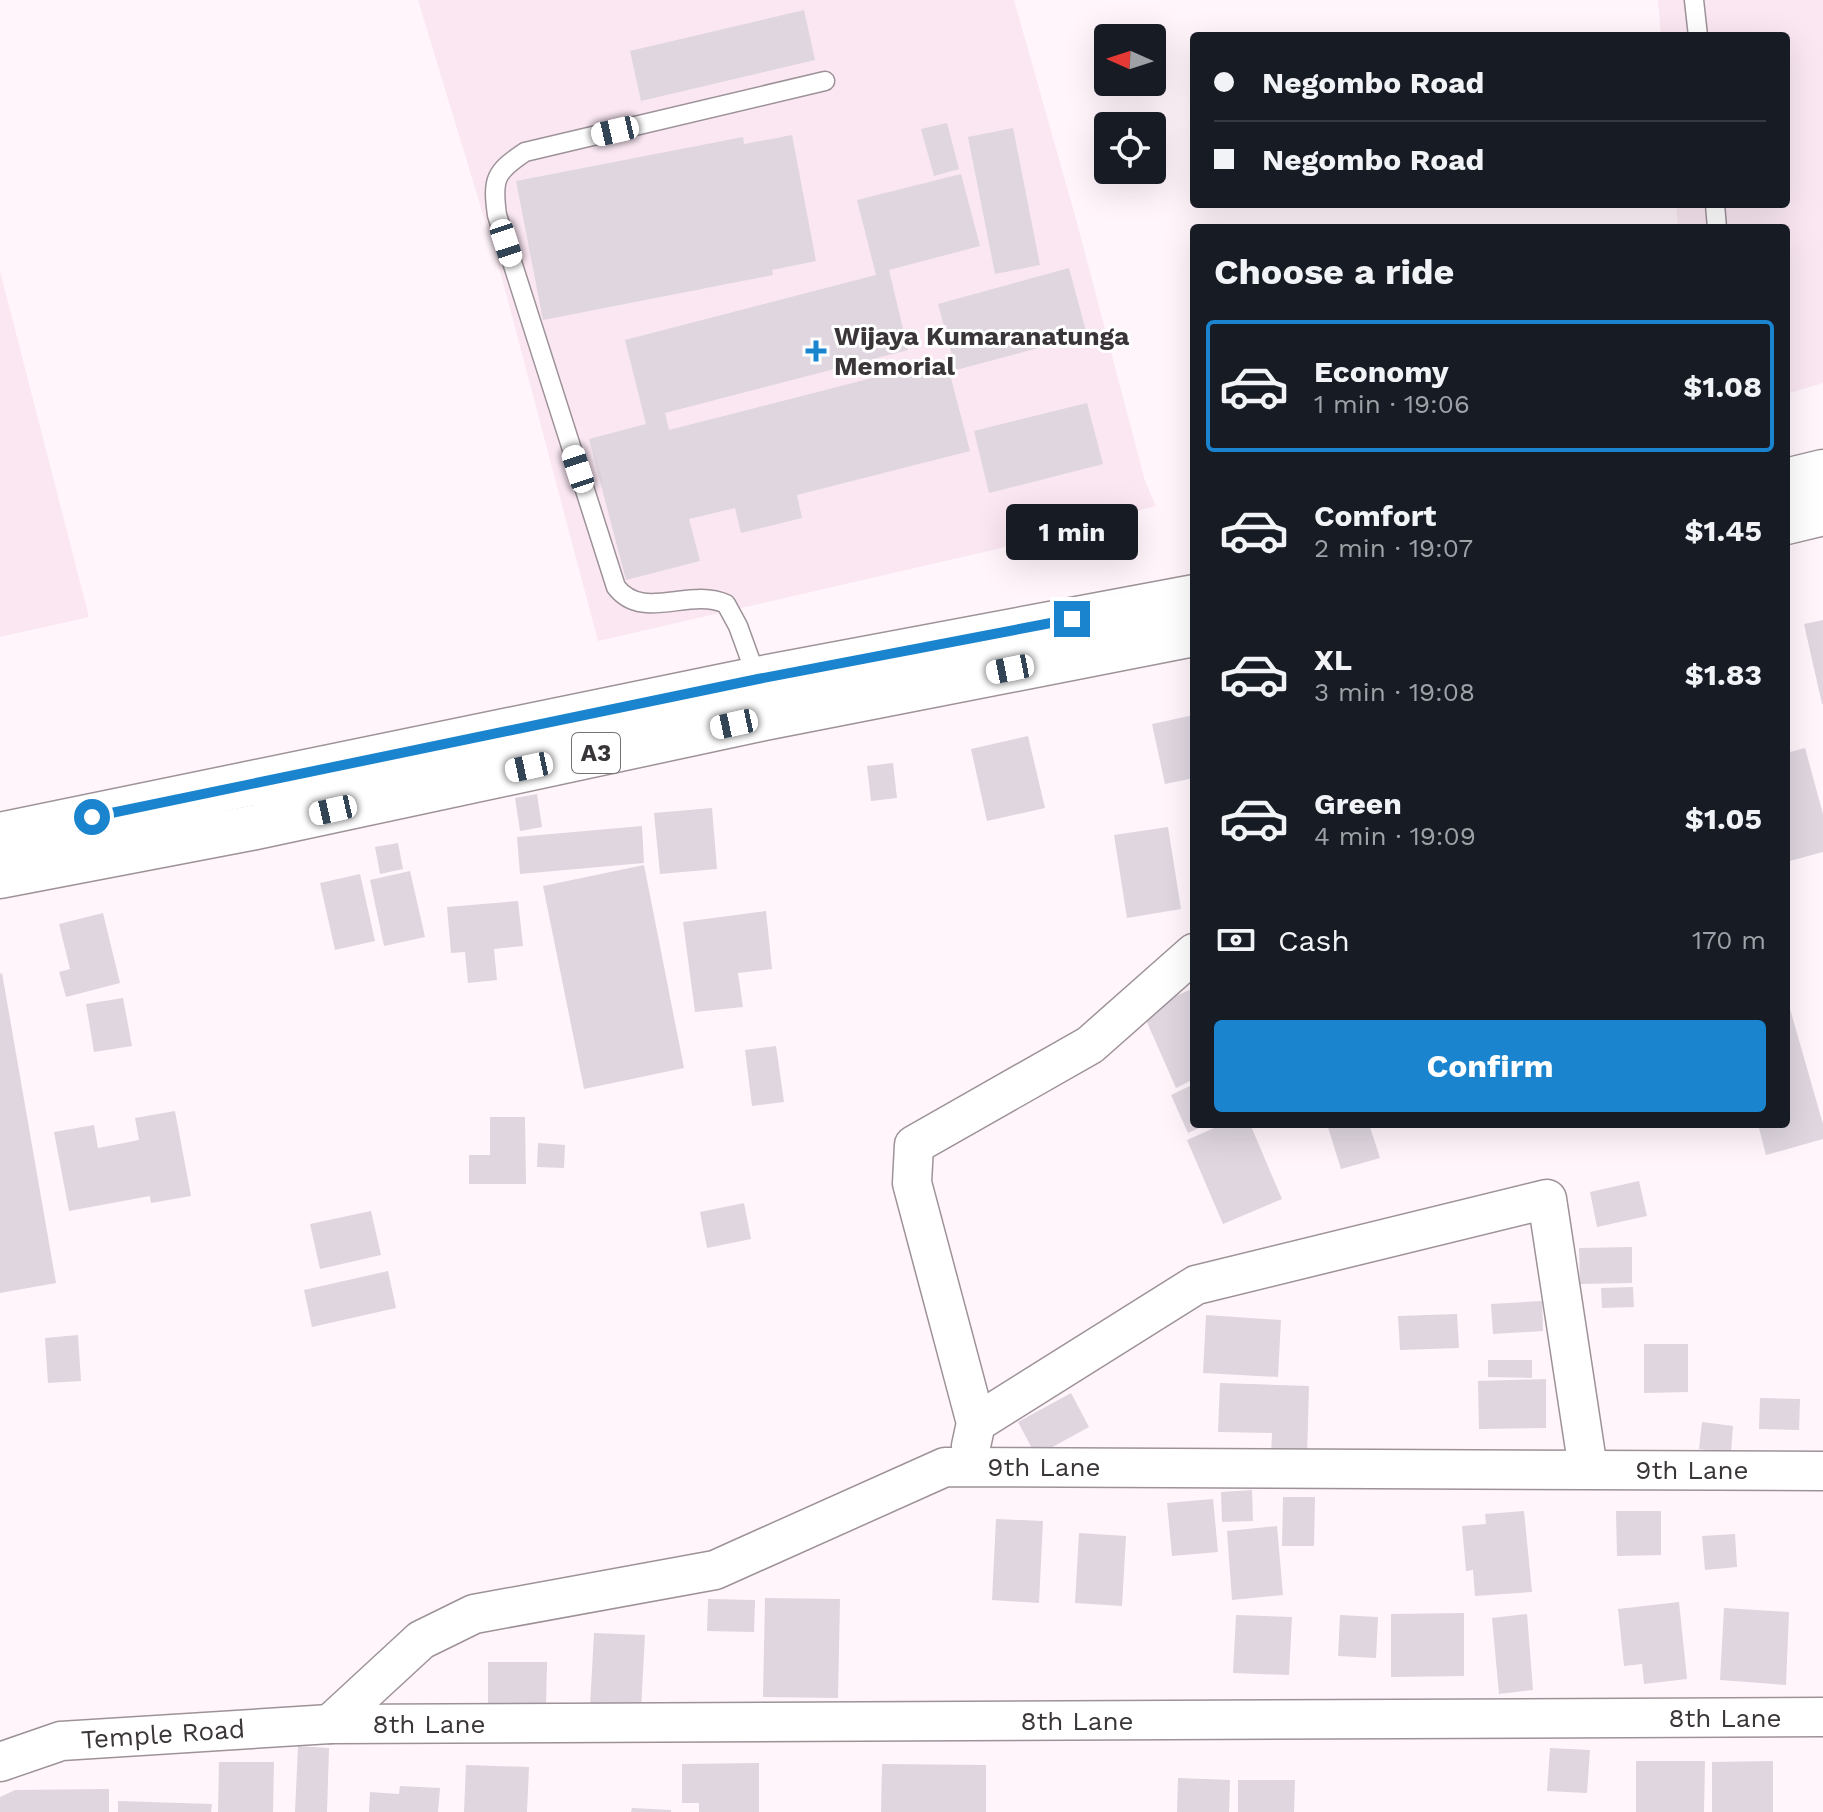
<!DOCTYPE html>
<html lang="en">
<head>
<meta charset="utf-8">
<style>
  :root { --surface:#171b24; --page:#20242c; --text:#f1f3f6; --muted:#9ea1a6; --line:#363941; --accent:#1b84ce }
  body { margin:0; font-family:"Work Sans",sans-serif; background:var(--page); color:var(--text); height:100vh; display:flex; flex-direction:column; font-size:30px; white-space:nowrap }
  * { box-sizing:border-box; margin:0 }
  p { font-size:26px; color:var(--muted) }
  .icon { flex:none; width:44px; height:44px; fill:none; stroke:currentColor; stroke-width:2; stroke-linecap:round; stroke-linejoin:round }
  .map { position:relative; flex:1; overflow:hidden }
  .details { position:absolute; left:1190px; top:224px; width:600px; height:904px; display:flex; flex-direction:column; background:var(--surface); border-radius:8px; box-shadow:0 8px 32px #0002 }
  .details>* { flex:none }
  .hud { position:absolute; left:1190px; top:32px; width:600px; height:176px; border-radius:8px; box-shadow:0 8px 32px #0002; display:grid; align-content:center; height:176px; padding:0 24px; background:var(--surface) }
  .needle { width:52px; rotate:273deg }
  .tools { position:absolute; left:1094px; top:24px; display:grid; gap:16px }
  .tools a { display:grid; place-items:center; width:72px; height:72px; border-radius:8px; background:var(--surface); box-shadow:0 8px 32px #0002; font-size:40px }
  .end { position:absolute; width:36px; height:36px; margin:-18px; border:10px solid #1b84ce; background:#fff; box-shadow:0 0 0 4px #fff }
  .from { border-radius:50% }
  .bubble { position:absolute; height:56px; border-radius:8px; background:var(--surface); box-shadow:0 8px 32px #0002; font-size:26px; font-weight:700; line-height:56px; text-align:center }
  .car { position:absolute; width:24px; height:48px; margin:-24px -12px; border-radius:10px; box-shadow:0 0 6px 2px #0007; background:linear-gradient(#fff 24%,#345 0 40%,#fff 0 76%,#345 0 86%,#fff 0) }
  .hud b { display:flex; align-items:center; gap:28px; height:76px; font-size:30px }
  .hud b+b { border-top:2px solid var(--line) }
  .hud i { width:20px; height:20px; background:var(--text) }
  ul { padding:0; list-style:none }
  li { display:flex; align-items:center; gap:24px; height:132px; margin:0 16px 12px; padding:0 8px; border:4px solid transparent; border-radius:8px }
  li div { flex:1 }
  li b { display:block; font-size:30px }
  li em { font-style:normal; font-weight:700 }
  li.on { border-color:var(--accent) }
  li>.icon { width:72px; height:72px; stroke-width:1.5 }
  h2 { padding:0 24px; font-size:36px; line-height:96px }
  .pay { display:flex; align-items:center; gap:20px; height:88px; padding:0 24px; font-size:30px }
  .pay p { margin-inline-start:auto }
  .cta { display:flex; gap:16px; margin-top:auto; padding:16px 24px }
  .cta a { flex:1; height:92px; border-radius:8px; background:var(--accent); color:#fff; font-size:32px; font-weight:700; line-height:92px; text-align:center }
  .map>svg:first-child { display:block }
  .built { fill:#fae7f2 }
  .building { fill:#dfd6e0 }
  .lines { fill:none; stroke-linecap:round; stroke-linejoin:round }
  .service-casing { stroke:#9d9298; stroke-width:21 }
  .minor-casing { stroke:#9d9298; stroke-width:41 }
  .trunk-casing { stroke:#9d9298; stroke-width:47 }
  .service { stroke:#fff; stroke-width:18 }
  .minor { stroke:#fff; stroke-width:38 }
  .trunk { stroke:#fff; stroke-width:44 }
  .route { stroke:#1b84ce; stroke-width:10 }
  .poi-dot { fill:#1b84ce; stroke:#fff; stroke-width:3 }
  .labels { text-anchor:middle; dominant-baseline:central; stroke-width:6; stroke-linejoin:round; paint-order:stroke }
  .shield { fill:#fff; stroke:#757274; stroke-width:2 }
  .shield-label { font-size:24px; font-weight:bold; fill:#3a3538 }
  .poi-label { font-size:26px; font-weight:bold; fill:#3a3538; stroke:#fff; text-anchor:start }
  .street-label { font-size:26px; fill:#3a3538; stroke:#fff }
</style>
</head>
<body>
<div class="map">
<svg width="1823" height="1812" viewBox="0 0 1823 1812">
  <rect width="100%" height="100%" fill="#fff5fb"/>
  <g class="built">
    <polygon points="418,0 1014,0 1077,223 1145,481 1156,506 997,549 598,641 499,267"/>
    <polygon points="1658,0 1823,0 1823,383 1786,394 1786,228 1678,228 1676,204 1786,204 1786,36 1661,36"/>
    <polygon points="0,271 89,617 0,637"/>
  </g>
  <g class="building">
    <polygon points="804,10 815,60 641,101 630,51"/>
    <polygon points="947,123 959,169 934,176 921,129"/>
    <polygon points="1013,128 1040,265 995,274 968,137"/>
    <polygon points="792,135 816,261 772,270 773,275 543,320 516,181 743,137 744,144"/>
    <polygon points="961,174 980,246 889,270 908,350 665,413 669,430 946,359 970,451 797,495 802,518 741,533 735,508 689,519 700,561 626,580 589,439 646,424 625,340 876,275 857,200"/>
    <polygon points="1069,268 1087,335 956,370 938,304"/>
    <polygon points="1087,403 1103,464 989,493 974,431"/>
    <polygon points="1823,620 1823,704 1822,704 1804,624"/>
    <polygon points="1194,715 1194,778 1165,784 1152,724"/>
    <polygon points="1028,736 1045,808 987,821 971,749"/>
    <polygon points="1805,748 1823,814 1823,852 1786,862 1786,753"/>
    <polygon points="893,763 897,798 871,801 867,766"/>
    <polygon points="537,794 542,827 520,831 515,798"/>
    <polygon points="712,808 717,869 660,874 654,813"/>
    <polygon points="642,826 644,863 520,874 517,837"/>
    <polygon points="1168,827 1181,909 1127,918 1114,835"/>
    <polygon points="398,843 403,869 380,874 375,847"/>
    <polygon points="644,865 684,1068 584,1089 543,886"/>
    <polygon points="410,871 425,937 384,946 370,880"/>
    <polygon points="360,874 375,941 335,950 320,883"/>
    <polygon points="518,901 523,946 494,949 497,980 468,983 465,952 451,953 447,907"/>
    <polygon points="766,911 772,969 738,973 743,1007 695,1012 683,922"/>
    <polygon points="103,913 120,983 66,997 59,972 70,969 59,924"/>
    <polygon points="2,973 56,1283 0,1293 0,974"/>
    <polygon points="1194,988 1194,1079 1176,1088 1142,1011"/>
    <polygon points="1786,995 1823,1124 1823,1139 1766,1155 1758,1124 1786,1124"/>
    <polygon points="123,998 132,1046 94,1052 86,1004"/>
    <polygon points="776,1046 784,1102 752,1106 745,1050"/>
    <polygon points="1194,1084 1194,1124 1208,1124 1188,1133 1171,1095"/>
    <polygon points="175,1111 191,1196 151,1203 150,1196 69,1211 54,1132 94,1125 98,1148 139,1140 135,1118"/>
    <polygon points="490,1117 525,1117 526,1184 469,1184 469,1155 490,1155"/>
    <polygon points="1223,1124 1250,1124 1282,1199 1223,1224 1187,1140"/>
    <polygon points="1327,1124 1369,1124 1380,1158 1341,1169"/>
    <polygon points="538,1143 565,1145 564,1168 537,1167"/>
    <polygon points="1639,1181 1647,1216 1597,1227 1590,1192"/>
    <polygon points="744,1203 751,1239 707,1248 700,1212"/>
    <polygon points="371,1211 381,1255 320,1269 310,1224"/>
    <polygon points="1632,1247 1632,1283 1580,1284 1579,1248"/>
    <polygon points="388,1271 396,1308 312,1327 304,1290"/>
    <polygon points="1633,1287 1634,1307 1602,1308 1601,1288"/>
    <polygon points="1542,1301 1543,1331 1493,1334 1491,1304"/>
    <polygon points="1457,1314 1459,1348 1400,1350 1398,1316"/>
    <polygon points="1206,1315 1281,1320 1278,1377 1203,1373"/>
    <polygon points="78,1335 81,1381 48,1383 45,1338"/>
    <polygon points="1644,1344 1688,1344 1688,1392 1644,1393"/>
    <polygon points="1488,1360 1532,1360 1532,1378 1488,1377"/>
    <polygon points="1546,1379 1546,1428 1479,1429 1478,1381"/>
    <polygon points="1220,1383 1309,1386 1307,1457 1271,1456 1272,1433 1218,1432"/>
    <polygon points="1071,1393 1089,1427 1036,1456 1018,1422"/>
    <polygon points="1760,1398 1800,1399 1799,1430 1759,1429"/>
    <polygon points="1702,1422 1733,1426 1731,1453 1699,1449"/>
    <polygon points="1252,1490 1253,1521 1222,1522 1221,1492"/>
    <polygon points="1283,1497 1315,1497 1314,1546 1282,1546"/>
    <polygon points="1213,1499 1218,1552 1172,1556 1167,1503"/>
    <polygon points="1524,1511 1532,1592 1475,1596 1473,1570 1466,1571 1462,1526 1486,1524 1485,1514"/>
    <polygon points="1616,1511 1661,1511 1661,1555 1617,1556"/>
    <polygon points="996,1519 1043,1521 1039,1603 992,1600"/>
    <polygon points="1277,1526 1283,1595 1232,1600 1227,1531"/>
    <polygon points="1079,1533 1126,1536 1122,1606 1075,1603"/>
    <polygon points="1735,1534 1737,1567 1705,1570 1702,1536"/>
    <polygon points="765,1598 840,1599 838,1698 763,1697"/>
    <polygon points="708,1599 755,1600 754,1632 707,1631"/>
    <polygon points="1679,1602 1687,1679 1644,1684 1642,1664 1624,1666 1618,1609"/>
    <polygon points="1724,1608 1789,1612 1786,1685 1720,1680"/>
    <polygon points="1464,1613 1464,1676 1391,1677 1391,1614"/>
    <polygon points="1527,1614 1533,1690 1499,1694 1492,1618"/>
    <polygon points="1236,1615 1292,1617 1289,1675 1233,1673"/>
    <polygon points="1340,1615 1378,1617 1376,1658 1338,1656"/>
    <polygon points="594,1633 645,1635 641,1710 590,1707"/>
    <polygon points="488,1662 547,1662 546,1707 488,1706"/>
    <polygon points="298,1746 329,1748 327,1812 295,1812"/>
    <polygon points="1550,1748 1590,1750 1587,1793 1547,1791"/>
    <polygon points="1636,1761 1705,1761 1704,1812 1636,1812"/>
    <polygon points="1773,1761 1773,1812 1712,1812 1712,1762"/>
    <polygon points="219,1762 274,1762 273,1812 218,1812"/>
    <polygon points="759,1763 759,1812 699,1812 699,1803 682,1803 682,1764"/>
    <polygon points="882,1764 986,1765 986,1812 881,1812"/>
    <polygon points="466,1765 529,1767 527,1812 464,1812"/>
    <polygon points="1178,1778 1230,1780 1229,1812 1177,1812"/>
    <polygon points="1238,1780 1295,1780 1294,1812 1238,1812"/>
    <polygon points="400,1786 440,1788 438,1812 369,1812 370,1792 399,1794"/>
    <polygon points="109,1789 109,1812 0,1812 0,1797 15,1790"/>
    <polygon points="118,1801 212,1804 211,1812 118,1812"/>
    <polygon points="632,1808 671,1810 671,1812 631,1812"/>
  </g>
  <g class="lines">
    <g class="service-casing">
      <g id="service">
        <polyline points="1694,0 1698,36"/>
        <polyline points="1715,204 1717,228"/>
        <path d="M 758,681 L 738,626 L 726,604 C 689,587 643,622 616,587 L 497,215 C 492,179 495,172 525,152 L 825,81"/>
      </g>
    </g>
    <g class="minor-casing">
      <g id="minor">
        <polyline points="976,1423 1196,1285 1547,1199 1588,1469"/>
        <polyline points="971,1446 976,1423 912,1183 914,1145 1090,1045 1194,953"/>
        <polyline points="330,1724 421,1640 474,1614 715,1570 945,1467 1823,1471"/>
        <polyline points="0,1762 61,1741 330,1724 1823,1717"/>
      </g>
    </g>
    <g class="trunk-casing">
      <g id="trunk">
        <polyline points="1786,481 1823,472"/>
        <polyline points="1786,522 1823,513"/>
        <polyline points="0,835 758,679 1194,597"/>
        <polyline points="0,876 251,828 764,718 1194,634"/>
      </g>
    </g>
    <use href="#service" class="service"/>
    <use href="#minor" class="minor"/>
    <use href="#trunk" class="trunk"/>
  </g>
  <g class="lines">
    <polyline class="route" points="92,817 758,679 1072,619"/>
  </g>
  <path class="poi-dot" d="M812 339h8v8h8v8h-8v8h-8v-8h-8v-8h8z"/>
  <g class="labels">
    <rect class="shield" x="572" y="733" width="48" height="40" rx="6"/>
    <g class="shield-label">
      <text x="596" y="753">A3</text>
    </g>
    <g class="poi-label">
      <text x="834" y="336">Wijaya Kumaranatunga<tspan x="834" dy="30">Memorial</tspan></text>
    </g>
    <g class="street-label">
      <text x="1044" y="1467">9th Lane</text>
      <text x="1692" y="1470">9th Lane</text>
      <text x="1725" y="1718">8th Lane</text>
      <text x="1077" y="1721">8th Lane</text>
      <text x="429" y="1724">8th Lane</text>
      <text transform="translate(163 1734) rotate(-4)">Temple Road</text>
    </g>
  </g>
</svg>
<div class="tools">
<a><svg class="needle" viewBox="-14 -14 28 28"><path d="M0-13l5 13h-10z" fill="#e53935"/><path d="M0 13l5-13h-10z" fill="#9ea1a6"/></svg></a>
<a><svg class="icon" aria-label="locate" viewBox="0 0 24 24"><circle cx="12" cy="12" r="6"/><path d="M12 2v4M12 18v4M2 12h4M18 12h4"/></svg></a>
</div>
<i class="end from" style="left:92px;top:817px"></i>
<i class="end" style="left:1072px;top:619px"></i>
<div class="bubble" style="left:1006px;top:504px;width:132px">1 min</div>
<i class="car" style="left:615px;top:131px;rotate:257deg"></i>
<i class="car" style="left:506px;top:243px;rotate:162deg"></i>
<i class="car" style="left:578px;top:469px;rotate:342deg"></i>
<i class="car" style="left:1010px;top:669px;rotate:259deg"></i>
<i class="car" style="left:734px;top:724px;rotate:258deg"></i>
<i class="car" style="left:529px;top:767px;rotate:258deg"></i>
<i class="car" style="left:333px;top:810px;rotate:257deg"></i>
<div class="hud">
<b><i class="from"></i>Negombo Road</b>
<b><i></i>Negombo Road</b>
</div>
<section class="details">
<h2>Choose a ride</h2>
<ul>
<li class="on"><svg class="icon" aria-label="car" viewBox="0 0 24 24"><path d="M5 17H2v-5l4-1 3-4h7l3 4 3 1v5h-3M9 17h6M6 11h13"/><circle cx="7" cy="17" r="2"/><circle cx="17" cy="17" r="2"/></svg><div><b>Economy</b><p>1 min · 19:06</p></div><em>$1.08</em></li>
<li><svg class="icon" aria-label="car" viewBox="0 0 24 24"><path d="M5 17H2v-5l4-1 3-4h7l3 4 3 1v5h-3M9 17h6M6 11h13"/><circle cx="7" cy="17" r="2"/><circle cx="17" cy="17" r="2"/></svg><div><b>Comfort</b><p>2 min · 19:07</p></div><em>$1.45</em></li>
<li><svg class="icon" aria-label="car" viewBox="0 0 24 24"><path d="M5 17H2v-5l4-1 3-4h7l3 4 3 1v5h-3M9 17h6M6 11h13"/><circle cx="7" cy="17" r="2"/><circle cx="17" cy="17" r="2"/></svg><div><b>XL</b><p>3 min · 19:08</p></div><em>$1.83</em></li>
<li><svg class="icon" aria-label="car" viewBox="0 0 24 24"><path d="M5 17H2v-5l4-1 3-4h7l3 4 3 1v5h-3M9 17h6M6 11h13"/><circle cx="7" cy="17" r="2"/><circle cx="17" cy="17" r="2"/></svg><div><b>Green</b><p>4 min · 19:09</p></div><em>$1.05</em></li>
</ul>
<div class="pay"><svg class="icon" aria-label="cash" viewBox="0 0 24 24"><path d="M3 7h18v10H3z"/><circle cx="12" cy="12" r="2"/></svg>Cash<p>170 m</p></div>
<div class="cta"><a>Confirm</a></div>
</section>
</div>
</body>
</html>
